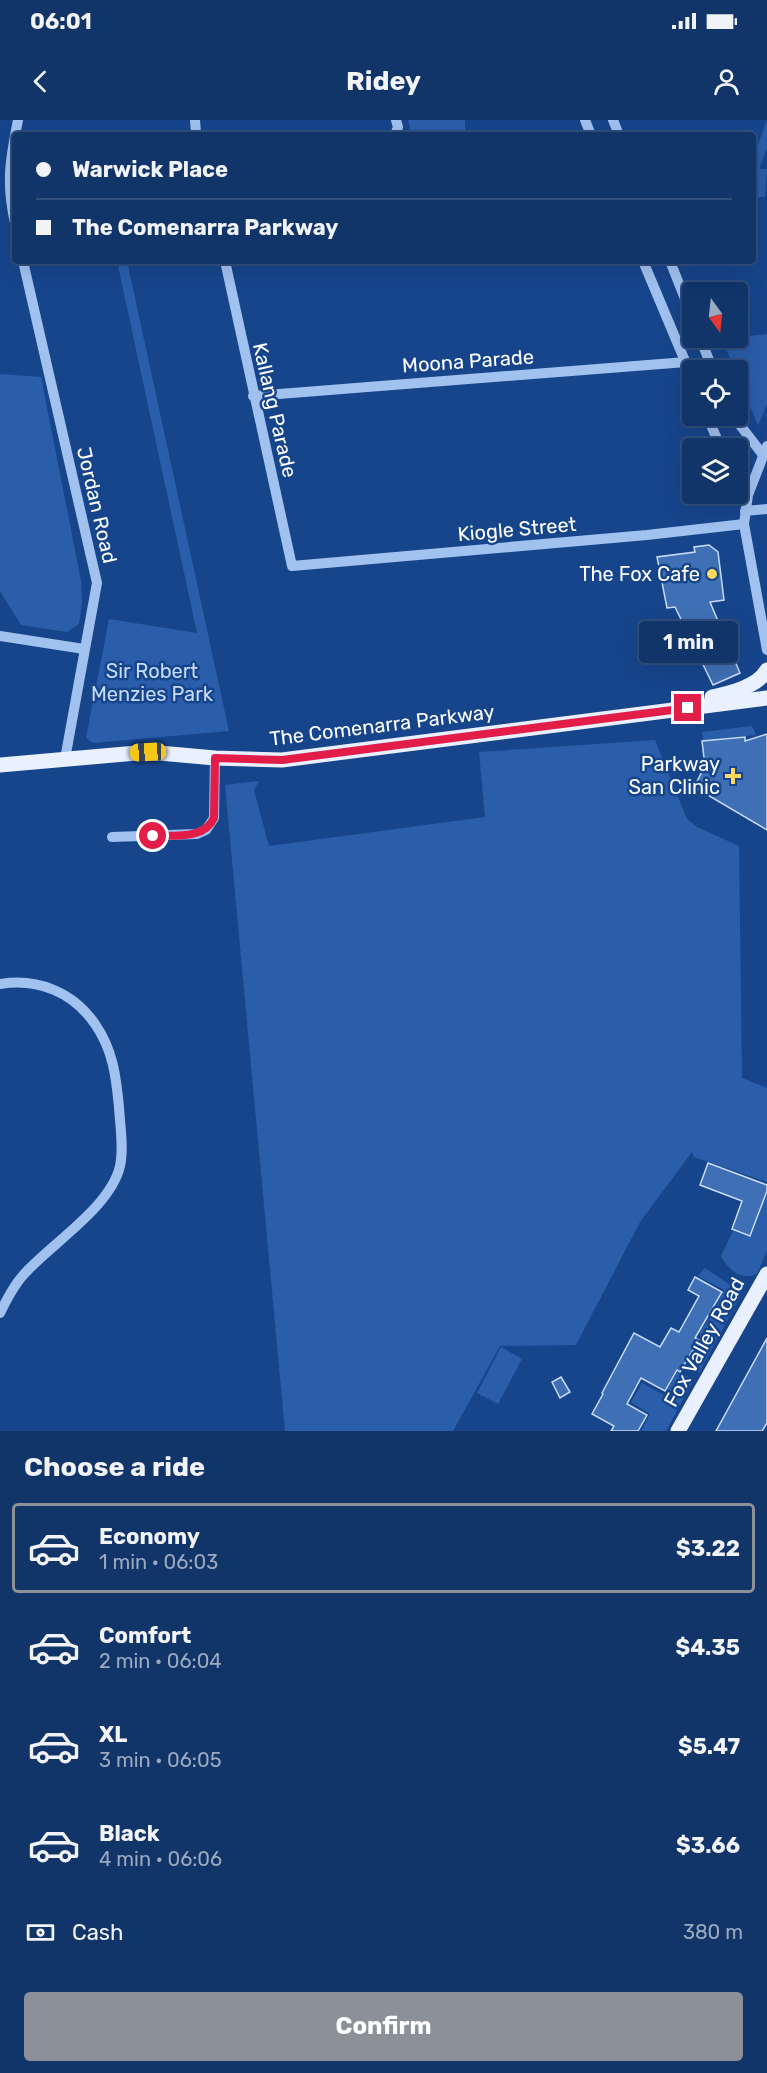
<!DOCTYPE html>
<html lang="en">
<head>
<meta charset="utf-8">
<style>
  :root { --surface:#113469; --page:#1a3c6f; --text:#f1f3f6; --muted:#9caac0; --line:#304f7d; --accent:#8c9099 }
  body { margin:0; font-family:Rubik,sans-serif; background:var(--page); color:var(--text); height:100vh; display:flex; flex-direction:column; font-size:22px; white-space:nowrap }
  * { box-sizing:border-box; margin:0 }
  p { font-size:20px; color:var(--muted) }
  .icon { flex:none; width:33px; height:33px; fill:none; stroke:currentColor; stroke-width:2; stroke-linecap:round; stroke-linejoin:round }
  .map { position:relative; height:1311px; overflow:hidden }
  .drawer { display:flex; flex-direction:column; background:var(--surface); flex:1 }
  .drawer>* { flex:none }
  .hud { position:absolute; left:12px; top:12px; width:744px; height:132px; border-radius:6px; box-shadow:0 6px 24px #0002,0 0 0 2px var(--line); display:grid; align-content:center; height:132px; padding:0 24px; background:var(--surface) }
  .needle { width:39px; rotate:165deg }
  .fabs { position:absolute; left:682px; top:162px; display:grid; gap:12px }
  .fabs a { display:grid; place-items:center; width:66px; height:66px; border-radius:6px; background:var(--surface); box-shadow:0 6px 24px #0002,0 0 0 2px var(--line); font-size:30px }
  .end { position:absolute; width:27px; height:27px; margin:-14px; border:8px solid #e11d48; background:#fff; box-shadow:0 0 0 3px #fff }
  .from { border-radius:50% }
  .bubble { position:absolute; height:42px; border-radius:6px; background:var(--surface); box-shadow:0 6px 24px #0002,0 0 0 2px var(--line); font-size:20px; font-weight:700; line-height:42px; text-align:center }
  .car { position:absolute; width:18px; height:36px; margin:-18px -9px; border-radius:8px; box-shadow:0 0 4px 2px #0007; background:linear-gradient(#f5c518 24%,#345 0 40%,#f5c518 0 76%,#345 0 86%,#f5c518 0) }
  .hud b { display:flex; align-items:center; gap:21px; height:57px; font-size:22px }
  .hud b+b { border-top:2px solid var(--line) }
  .hud i { width:15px; height:15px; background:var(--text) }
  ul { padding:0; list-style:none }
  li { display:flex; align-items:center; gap:18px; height:90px; margin:0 12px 9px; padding:0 12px; border:3px solid transparent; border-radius:6px }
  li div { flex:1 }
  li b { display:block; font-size:22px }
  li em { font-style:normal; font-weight:700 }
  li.on { border-color:var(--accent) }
  li>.icon { width:54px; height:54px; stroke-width:1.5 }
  h2 { padding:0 24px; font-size:27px; line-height:72px }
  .pay { display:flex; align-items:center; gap:15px; height:66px; padding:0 24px; font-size:22px }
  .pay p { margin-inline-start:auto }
  .button { display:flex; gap:12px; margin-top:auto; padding:12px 24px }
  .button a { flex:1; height:69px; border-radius:6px; background:var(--accent); color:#fff; font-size:24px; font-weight:700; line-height:69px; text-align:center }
  .status { display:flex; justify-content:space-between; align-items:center; height:42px; padding:0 30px; background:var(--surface); direction:ltr }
  .status svg { height:16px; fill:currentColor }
  header { display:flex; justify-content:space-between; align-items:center; height:78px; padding:0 24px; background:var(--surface); font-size:27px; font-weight:700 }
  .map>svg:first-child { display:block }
  .green { fill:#2a5eaa }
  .building { fill:#3f6fb4; stroke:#c7dcfb; stroke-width:1.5 }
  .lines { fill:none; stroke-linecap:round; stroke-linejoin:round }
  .minor { stroke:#a1c1ef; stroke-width:10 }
  .major { stroke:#e9f0ff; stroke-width:15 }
  .route { stroke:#e11d48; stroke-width:8 }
  .poi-dot { fill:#ffd85f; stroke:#17458c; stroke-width:2 }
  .labels { text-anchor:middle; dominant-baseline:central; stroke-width:5; stroke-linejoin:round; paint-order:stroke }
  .street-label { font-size:20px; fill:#fff; stroke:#17458c }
  .poi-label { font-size:20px; fill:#fff; stroke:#17458c; text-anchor:end }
  .park-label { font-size:20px; fill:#c7dcfb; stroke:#17458c }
</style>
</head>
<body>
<div class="status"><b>06:01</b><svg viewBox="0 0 49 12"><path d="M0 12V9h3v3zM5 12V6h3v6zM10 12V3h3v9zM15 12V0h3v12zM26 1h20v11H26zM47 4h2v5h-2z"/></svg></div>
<header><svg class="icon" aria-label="back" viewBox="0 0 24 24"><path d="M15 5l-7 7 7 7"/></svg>Ridey<svg class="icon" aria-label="person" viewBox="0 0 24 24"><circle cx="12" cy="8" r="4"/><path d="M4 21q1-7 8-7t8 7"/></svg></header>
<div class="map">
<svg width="767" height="1311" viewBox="0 0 767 1311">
  <rect width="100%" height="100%" fill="#17458c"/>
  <g class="green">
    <polygon points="408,0 465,0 465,15 408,15 410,6"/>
    <polygon points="767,0 767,28 759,49 767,49 765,77 753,77 753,38"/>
    <polygon points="117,141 127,141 229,611 93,623 86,618 109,499 197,513"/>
    <polygon points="767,214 767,284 758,305 738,258 738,250 735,250 722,219"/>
    <polygon points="0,254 41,257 81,461 82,483 79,504 67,512 21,505 0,471"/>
    <polygon points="752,606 756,615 703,620 702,612"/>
    <polygon points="655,620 687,699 697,707 739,726 742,958 767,968 767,1062 694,1037 692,1032 640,1102 576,1225 500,1226 453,1311 285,1311 225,665 259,661 254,670 269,726 485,697 479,632"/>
    <path d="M 767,1073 L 767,1131 L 757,1154 C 740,1161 729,1150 721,1136 L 733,1111 L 751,1117 Z"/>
    <polygon points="705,1148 739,1171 741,1175 699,1253 686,1243 700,1220 700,1211 712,1196 724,1170 698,1156"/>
    <polygon points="501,1227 522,1239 498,1284 477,1273"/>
    <polygon points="677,1252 694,1259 666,1311 641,1311 650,1294 631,1282 642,1263 664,1275"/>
  </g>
  <g class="building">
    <polygon points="709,425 718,432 724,480 710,482 740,553 713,565 675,487 667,488 657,437 695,432 694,427"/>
    <polygon points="767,614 767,710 694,667 705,646 702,621 745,617 745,621"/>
    <polygon points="708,1043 767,1065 767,1071 750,1116 732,1109 742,1081 700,1065"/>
    <polygon points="695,1157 722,1172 695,1218 699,1220 680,1252 677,1250 665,1271 641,1258 627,1284 647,1295 638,1311 611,1311 614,1306 592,1294 603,1274 602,1273 634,1213 660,1227 671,1208 679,1212 699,1176 688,1170"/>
    <polygon points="767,1218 767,1303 762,1311 716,1311"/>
    <polygon points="561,1257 570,1272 560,1278 552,1262"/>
  </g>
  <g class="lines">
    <g class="minor">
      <polyline points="195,0 196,13"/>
      <polyline points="585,0 591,15"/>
      <polyline points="613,0 619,15"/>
      <polyline points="395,15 398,7 396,0"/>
      <path d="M 15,103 C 6,63 10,40 18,0"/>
      <polyline points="23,141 97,463 65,639"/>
      <polyline points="225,141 292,446 647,415 744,404"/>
      <polyline points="643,141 693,260"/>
      <polyline points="670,141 693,199"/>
      <polyline points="700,218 713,250"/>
      <polyline points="253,276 686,242"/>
      <polyline points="707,296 721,328"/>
      <polyline points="733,296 763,335"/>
      <polyline points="767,326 748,375 744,404 767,530"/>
      <polyline points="745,391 767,389"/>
      <polyline points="0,516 84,529"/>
      <polyline points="112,717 197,714 206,710 214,698 215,638"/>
      <path d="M 0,864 C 38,858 73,872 95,904 C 113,930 116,956 119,987 C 120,1005 124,1028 120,1046 C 111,1086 54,1122 27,1151 C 15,1163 7,1179 0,1193"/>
    </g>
    <g class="major">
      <path d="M 712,577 C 730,573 757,567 767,550"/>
      <polyline points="0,645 148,632 215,638 282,640 767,578"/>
      <polyline points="678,1311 767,1154"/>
    </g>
  </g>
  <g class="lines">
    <path class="route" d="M 153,716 C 174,715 204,720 214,698 L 215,638 L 282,640 L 688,588"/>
  </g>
  <g class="poi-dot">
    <circle cx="712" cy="454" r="6"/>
    <path d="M730 647h6v6h6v6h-6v6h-6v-6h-6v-6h6z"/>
  </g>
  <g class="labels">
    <g class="street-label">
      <text transform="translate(468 241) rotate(-4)">Moona Parade</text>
      <text transform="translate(275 290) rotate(77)">Kallang Parade</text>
      <text transform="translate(97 385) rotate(77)">Jordan Road</text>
      <text transform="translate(517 409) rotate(-5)">Kiogle Street</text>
      <text transform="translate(382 605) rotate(-7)">The Comenarra Parkway</text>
      <text transform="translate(704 1222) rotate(-61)">Fox Valley Road</text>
    </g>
    <g class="poi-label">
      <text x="700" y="454">The Fox Cafe</text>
      <text x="720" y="644">Parkway<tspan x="720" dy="23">San Clinic</tspan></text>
    </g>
    <g class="park-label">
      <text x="152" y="551">Sir Robert<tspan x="152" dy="23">Menzies Park</tspan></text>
    </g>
  </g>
</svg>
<div class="fabs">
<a><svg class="needle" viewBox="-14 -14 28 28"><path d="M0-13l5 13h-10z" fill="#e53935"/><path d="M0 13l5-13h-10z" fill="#9caac0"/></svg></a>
<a><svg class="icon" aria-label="locate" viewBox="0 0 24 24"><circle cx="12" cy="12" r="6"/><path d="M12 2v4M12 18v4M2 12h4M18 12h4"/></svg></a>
<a><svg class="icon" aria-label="layers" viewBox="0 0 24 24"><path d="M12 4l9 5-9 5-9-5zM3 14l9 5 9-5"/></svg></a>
</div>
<i class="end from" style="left:153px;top:716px"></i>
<i class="end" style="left:688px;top:588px"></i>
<div class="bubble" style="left:639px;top:501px;width:99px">1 min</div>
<i class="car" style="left:148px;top:632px;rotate:267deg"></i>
<div class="hud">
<b><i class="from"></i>Warwick Place</b>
<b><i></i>The Comenarra Parkway</b>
</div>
</div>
<section class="drawer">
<h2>Choose a ride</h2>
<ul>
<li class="on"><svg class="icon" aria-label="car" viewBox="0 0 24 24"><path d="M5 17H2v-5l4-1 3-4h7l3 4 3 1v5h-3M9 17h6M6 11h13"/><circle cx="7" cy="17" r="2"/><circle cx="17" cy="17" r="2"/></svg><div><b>Economy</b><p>1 min · 06:03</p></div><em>$3.22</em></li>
<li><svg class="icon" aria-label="car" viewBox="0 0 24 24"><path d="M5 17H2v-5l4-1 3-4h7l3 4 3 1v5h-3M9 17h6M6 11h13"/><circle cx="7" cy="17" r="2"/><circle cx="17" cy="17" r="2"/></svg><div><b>Comfort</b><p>2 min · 06:04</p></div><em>$4.35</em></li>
<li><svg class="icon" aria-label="car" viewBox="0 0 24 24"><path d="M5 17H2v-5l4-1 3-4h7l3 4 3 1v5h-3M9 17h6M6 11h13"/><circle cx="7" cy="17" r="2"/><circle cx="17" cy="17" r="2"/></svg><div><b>XL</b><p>3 min · 06:05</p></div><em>$5.47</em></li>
<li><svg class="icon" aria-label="car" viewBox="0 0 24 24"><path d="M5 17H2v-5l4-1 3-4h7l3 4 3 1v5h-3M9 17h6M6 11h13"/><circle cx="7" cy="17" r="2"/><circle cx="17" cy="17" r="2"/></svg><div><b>Black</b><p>4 min · 06:06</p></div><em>$3.66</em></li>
</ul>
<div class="pay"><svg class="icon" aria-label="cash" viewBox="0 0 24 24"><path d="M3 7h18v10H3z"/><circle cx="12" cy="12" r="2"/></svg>Cash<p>380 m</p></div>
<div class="button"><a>Confirm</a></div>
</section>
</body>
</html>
